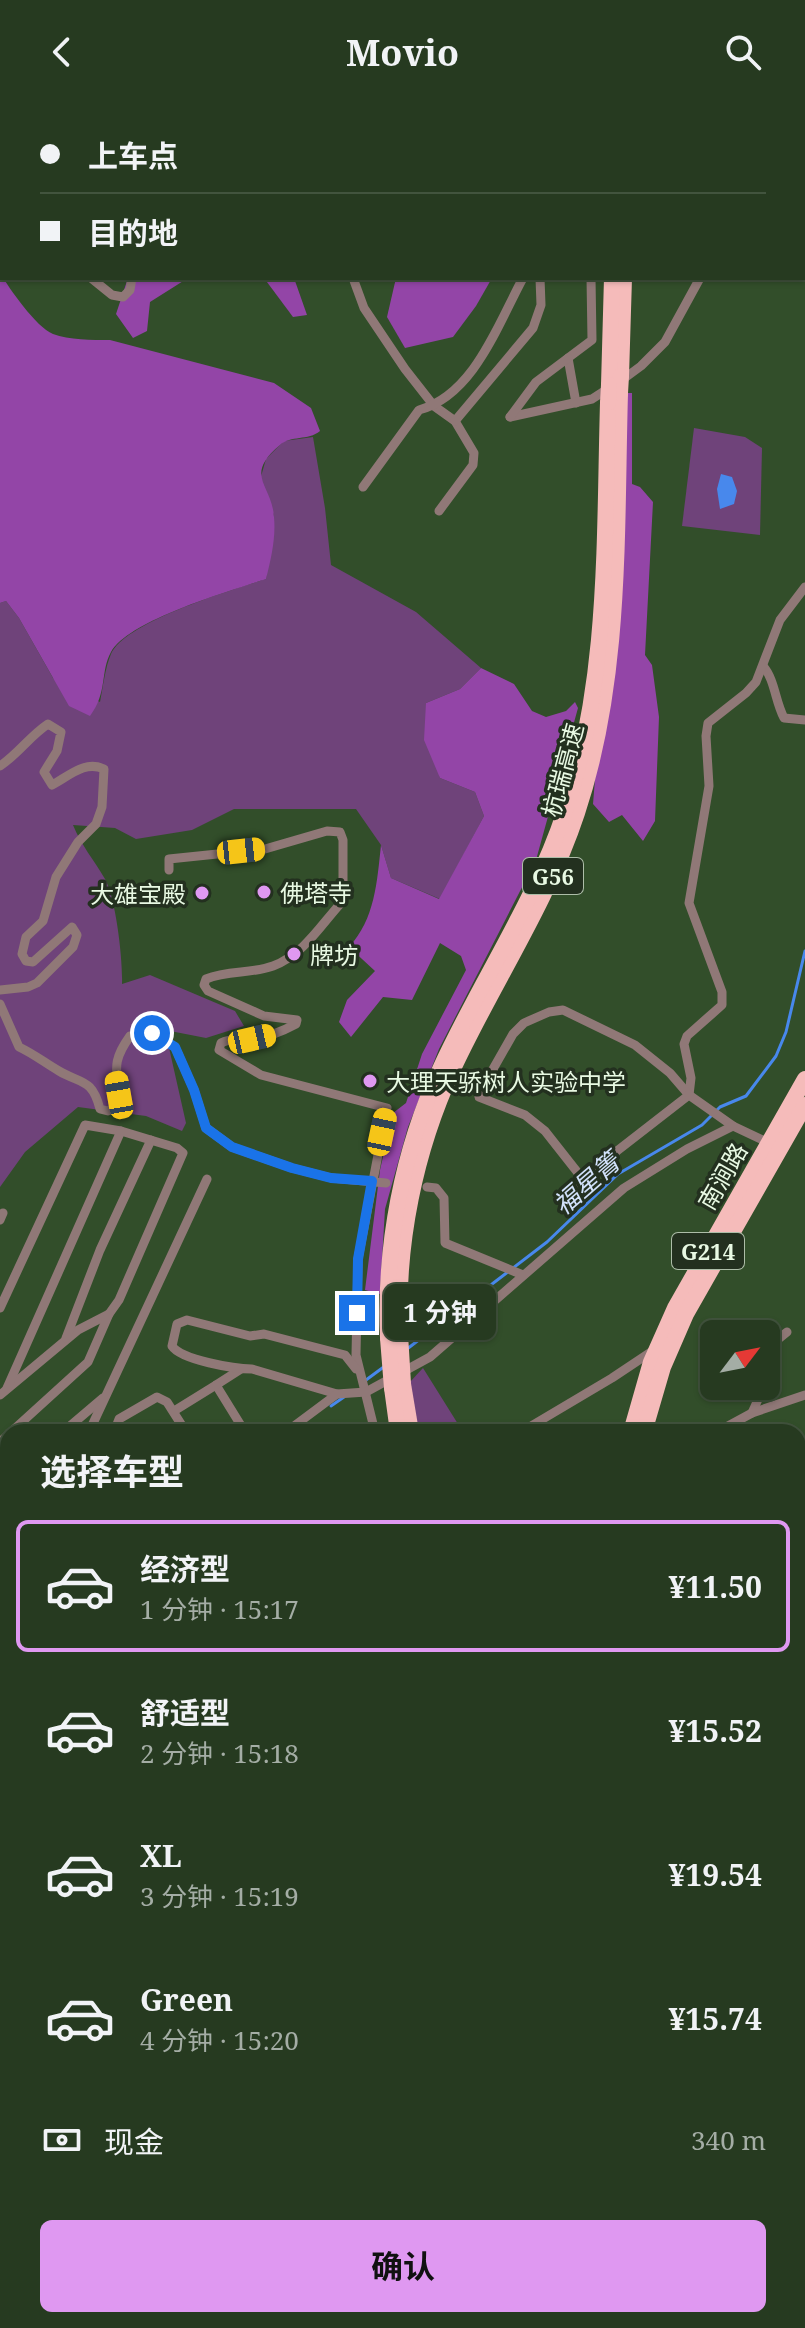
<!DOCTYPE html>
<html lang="zh">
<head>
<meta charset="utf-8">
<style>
  :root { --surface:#263a20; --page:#32452d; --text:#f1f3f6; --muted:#a4ada5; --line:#42543e; --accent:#df98f1 }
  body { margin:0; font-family:"Noto Serif","Noto Sans SC",serif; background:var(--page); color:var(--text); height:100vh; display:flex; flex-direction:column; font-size:30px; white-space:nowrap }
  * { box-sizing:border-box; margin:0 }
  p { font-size:26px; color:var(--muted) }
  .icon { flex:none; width:44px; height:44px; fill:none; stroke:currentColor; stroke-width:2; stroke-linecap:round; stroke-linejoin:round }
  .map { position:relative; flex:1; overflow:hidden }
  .panel { position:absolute; left:0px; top:1320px; width:806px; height:904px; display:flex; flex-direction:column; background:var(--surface); border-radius:24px 24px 0 0; box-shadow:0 2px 6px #0004,0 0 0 2px var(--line) }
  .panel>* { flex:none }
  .banner { position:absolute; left:0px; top:0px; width:806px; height:176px; box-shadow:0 2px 6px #0004,0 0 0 2px var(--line); display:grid; align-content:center; height:176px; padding:0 40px; background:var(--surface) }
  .needle { width:52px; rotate:58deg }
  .fabs { position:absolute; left:700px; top:1216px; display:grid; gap:16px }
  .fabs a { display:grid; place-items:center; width:80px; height:80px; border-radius:12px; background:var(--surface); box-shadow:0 2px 6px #0004,0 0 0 2px var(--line); font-size:40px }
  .end { position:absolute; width:36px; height:36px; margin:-18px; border:10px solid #1a73e8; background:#fff; box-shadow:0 0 0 4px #fff }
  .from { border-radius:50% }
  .bubble { position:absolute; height:56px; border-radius:12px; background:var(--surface); box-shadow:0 2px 6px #0004,0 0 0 2px var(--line); font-size:26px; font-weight:700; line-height:56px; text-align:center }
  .car { position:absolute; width:24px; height:48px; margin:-24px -12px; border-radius:10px; box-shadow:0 0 6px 2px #0007; background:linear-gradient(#f5c518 24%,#345 0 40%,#f5c518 0 76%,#345 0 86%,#f5c518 0) }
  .banner b { display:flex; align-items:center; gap:28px; height:76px; font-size:30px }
  .banner b+b { border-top:2px solid var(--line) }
  .banner i { width:20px; height:20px; background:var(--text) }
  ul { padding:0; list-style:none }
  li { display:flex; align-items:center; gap:24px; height:132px; margin:0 16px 12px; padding:0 24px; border:4px solid transparent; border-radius:12px }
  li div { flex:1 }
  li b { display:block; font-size:30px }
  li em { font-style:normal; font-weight:700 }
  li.active { border-color:var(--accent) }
  li>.icon { width:72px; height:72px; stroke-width:1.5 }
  h2 { padding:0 40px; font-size:36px; line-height:96px }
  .pay { display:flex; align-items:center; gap:20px; height:88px; padding:0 40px; font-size:30px }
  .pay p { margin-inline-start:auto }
  .button { display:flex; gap:16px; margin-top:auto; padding:16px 40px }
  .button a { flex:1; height:92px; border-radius:12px; background:var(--accent); color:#111; font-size:32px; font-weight:700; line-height:92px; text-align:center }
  header { display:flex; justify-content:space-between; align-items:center; height:104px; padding:0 40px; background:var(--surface); font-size:36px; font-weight:700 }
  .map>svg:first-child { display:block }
  .green { fill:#6f437a }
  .forest { fill:#9345a7 }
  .water { fill:#4888ec }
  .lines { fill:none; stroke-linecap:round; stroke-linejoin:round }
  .stream { stroke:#4888ec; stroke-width:3 }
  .street { stroke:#907877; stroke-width:9 }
  .highway { stroke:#f5bbba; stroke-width:16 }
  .highway-bridge { stroke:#f5bbba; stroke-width:16 }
  .route { stroke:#1a73e8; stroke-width:10 }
  .poi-dot { fill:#df98f1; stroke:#23301f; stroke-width:3 }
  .labels { text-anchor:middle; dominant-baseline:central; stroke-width:7; stroke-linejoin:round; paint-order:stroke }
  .shield { fill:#23301f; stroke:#adbda8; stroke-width:2 }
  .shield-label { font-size:22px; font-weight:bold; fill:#e8f9e3 }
  .street-label { font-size:24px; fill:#e8f9e3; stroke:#23301f }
  .poi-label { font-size:24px; fill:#e8f9e3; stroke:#23301f; text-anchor:start }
  .water-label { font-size:26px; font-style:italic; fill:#d2e2fb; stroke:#23301f }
</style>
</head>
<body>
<header><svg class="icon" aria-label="back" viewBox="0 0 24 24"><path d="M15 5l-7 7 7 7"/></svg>Movio<svg class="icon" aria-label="search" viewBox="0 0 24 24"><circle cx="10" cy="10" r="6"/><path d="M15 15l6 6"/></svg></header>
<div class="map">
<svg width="805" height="2224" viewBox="0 0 805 2224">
  <rect width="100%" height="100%" fill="#324e2a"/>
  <g class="green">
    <polygon points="694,324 745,333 762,344 760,431 682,422"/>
    <path d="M 313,333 L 325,404 L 331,461 L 416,508 L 481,564 L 460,585 L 426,599 L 440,674 L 475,688 L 484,712 L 440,795 L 391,774 L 381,741 L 356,705 L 234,705 L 192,726 L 136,735 L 115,724 L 73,721 C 81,741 94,756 105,775 C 116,795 123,856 122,880 L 150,871 L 235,907 L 244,922 L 206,934 L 165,926 L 186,1019 L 182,1027 L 146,1012 L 78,1003 L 25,1048 L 0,1083 L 0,499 L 6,497 L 19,514 L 53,574 L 100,598 C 103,583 105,564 111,550 C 126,517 232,486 266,475 L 274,411 L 260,376 L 266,355 L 284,337 Z"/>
    <polygon points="423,1264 463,1328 417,1328 409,1279"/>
  </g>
  <g class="forest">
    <polygon points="251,0 453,0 459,2 251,2"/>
    <path d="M 0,169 C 9,184 36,223 53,230 C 69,236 92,236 110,236 L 274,279 L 311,304 L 320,327 C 308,337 291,331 280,341 C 243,372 272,380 274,413 C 276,434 271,455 266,475 C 230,487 129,516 111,548 C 100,568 108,588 90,612 L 69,602 L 19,514 L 6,497 L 0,499 Z"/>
    <polygon points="128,174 188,174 150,198 147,227 133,234 116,210"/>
    <polygon points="264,174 294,174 307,211 293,213"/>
    <polygon points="396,174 492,174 476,202 453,233 405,244 387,213"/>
    <polygon points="626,289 632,289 632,380 640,383 653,398 645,551 652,561 659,613 655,717 643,737 622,711 609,718 593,700"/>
    <path d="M 481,564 L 514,580 L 532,607 L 546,613 L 566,607 L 575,598 L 578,604 L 536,756 L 439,945 L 408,1023 L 385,1105 L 380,1190 L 365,1186 L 380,1066 L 393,1009 L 406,999 L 422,950 L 466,866 L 461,852 L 440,839 L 412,896 L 383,893 L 351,933 L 339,918 L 347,896 L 375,867 L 349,843 C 375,815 377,778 381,741 L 391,774 L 439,795 L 484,712 L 475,688 L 440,674 L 424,636 L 426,599 L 460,585 Z"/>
    <polygon points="8,1820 8,2216 301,2216 302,2224 0,2224 0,1828"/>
  </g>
  <polygon class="water" points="721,370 732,373 737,387 734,400 720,405 717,385"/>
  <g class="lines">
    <g class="stream">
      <polyline points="407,1245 547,1138 618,1070 702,1021 720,1003 746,992 776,952 786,928 805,847"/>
      <polyline points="366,1276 385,1262"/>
      <polyline points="331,1302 344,1293"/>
      <polyline points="0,1486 8,1481"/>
    </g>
    <g class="street">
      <polyline points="281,0 282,2"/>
      <polyline points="139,2 139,0"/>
      <polyline points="0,119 2,120"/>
      <polyline points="91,174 112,191 123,193 130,186 132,174"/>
      <polyline points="353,174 364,204 405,265 434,302 455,317 474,349 473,361 439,407"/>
      <polyline points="622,276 641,262 665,238 700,174"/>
      <polyline points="576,299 568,254 592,236 591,174"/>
      <polyline points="510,313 592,295 609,284"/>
      <polyline points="510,313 536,278 568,254"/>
      <polyline points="455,317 533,224 541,201 540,174"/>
      <path d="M 363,383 L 419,306 C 474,291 498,220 523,174"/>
      <path d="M 763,562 C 775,576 775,597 784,614 L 805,616"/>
      <path d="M 0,662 C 18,650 30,632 48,620 L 61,628 L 57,647 L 44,668 L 52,681 C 69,672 85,656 104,665 L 102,703 L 96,720 L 78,738 L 56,773 L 43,817 L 26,833 L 22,850 L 26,857 L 33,858 L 72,823 L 77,831 L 73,843 L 37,879 L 28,883 L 0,886"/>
      <path d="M 169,766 L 169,755 L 265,745 L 327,727 L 340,728 L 343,736 L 343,792 L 341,799 C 320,822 304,850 273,862 C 251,870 228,866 206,875 L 204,881 L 208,887 L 264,912 L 297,916 L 296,920 C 283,927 268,933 253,935 C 242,937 232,933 221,939 L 219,946 L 261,971 L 387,1004 L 358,1155 L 356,1251 L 375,1328"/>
      <path d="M 0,900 L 19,943 C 34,950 45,959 59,967 C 81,980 92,974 100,1005 L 108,1007 L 118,1002 C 121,969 107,964 130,932 L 152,929 L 175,943 L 194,986 L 206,1024 L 232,1043 L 292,1064 L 331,1074 L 386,1079"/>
      <polyline points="689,991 691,974 684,940 687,932 722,901 722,888 689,799 709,682 706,632 708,619 746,589 756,578 780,516 805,483"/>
      <polyline points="582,1074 545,1027 525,1011 479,993 480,988 513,930 524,919 549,908 563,906 635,941 670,969 689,991"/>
      <polyline points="427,1083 436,1084 444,1094 445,1139 523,1171"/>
      <polyline points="559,1092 689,991 733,1022"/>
      <polyline points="0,1116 3,1109"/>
      <polyline points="0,1204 85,1021 121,1027 177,1044 183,1049 119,1196 109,1210 78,1226 0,1291"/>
      <polyline points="66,1234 100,1146 151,1036"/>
      <polyline points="766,1245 787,1228"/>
      <polyline points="241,1265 216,1281 245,1328"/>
      <polyline points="7,1284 121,1027"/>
      <path d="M 337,1290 L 252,1265 C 235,1265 181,1256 172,1242 L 177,1220 L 187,1216 L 250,1232 L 264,1230 L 345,1251 L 356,1265"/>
      <polyline points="174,1307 216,1281"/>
      <polyline points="752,1309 764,1282"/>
      <polyline points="11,1328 88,1258 109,1210"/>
      <polyline points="63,1328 103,1294"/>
      <polyline points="89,1328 207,1075"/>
      <polyline points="114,1328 119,1315 157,1293 167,1298 186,1328"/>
      <polyline points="286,1328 337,1290 366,1288 430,1253 624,1084 687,1045 733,1022 769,1039"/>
      <polyline points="521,1328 612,1274 654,1246"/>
      <polyline points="717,1328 752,1309 805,1291"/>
      <polyline points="0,1338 8,1331"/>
      <polyline points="0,1381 8,1374"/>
      <polyline points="0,1466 8,1462"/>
      <polyline points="0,1496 8,1491"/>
      <polyline points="0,1661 8,1658"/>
      <polyline points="0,1753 8,1753"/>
      <polyline points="798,1879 805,1886"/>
      <polyline points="350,2224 356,2216"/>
    </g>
    <g class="highway">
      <polyline points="636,0 641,2"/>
      <polyline points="674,0 679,2"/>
      <polyline points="618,2 618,0"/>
      <polyline points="804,76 805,77"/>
      <polyline points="804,94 805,95"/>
      <polyline points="621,272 624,174"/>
      <polyline points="609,281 612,174"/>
      <path d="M 400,1230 C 396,1140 415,1047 453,965 C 493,879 547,800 577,709 C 622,574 616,429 620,289"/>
      <path d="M 388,1234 C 384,1142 402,1047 441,963 C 481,876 535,798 565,707 C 609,576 604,435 608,299"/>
      <polyline points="403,1280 411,1328"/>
      <polyline points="392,1284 398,1328"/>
      <polyline points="631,1328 651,1258 675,1204 805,975"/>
      <polyline points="644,1328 663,1263 686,1210 805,1001"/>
      <polyline points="798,1719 805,1729"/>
      <polyline points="798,1741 805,1751"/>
      <polyline points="798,1830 805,1836"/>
      <polyline points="798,1846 805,1852"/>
    </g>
    <g class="highway-bridge">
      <polyline points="620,289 621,272"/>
      <polyline points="608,299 609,281"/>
      <polyline points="400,1230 403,1280"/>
      <polyline points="388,1234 392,1284"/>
    </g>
  </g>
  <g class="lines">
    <polyline class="route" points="152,929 175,943 194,986 206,1024 232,1043 292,1064 331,1074 372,1077 358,1155 357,1209"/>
  </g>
  <g class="poi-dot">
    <circle cx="264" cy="788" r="8"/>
    <circle cx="202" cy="789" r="8"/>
    <circle cx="294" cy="850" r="8"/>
    <circle cx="370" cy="977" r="8"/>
  </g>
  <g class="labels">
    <g class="shield">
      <rect x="523" y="754" width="60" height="36" rx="6"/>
      <rect x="672" y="1129" width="72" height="36" rx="6"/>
    </g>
    <g class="shield-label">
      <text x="553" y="772">G56</text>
      <text x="708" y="1147">G214</text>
    </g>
    <g class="street-label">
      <text transform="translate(562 666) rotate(-75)">杭瑞高速</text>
      <text transform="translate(722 1072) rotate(-60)">南涧路</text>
    </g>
    <g class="poi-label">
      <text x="280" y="788">佛塔寺</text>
      <text x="186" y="789" text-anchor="end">大雄宝殿</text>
      <text x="310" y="850">牌坊</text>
      <text x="386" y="977">大理天骄树人实验中学</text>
    </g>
    <g class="water-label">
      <text transform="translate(586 1079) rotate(-41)">福星箐</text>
    </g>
  </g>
</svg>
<div class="fabs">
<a><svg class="needle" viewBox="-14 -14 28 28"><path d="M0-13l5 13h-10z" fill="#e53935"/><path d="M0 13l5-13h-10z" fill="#a4ada5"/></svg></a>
</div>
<i class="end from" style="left:152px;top:929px"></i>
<i class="end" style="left:357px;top:1209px"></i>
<div class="bubble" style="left:384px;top:1180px;width:112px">1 分钟</div>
<i class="car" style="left:241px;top:747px;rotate:84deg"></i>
<i class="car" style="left:252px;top:935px;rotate:77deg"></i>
<i class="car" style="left:119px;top:991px;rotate:350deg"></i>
<i class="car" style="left:382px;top:1028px;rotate:12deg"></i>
<div class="banner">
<b><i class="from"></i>上车点</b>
<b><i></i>目的地</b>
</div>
<section class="panel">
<h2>选择车型</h2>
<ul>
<li class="active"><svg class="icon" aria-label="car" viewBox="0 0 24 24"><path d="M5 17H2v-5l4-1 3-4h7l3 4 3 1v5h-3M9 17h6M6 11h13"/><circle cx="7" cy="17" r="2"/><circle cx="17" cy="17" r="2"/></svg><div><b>经济型</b><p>1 分钟 · 15:17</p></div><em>¥11.50</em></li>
<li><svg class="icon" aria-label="car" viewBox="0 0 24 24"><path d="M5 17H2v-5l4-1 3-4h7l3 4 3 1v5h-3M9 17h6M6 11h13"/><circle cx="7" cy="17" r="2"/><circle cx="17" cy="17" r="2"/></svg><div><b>舒适型</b><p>2 分钟 · 15:18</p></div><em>¥15.52</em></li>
<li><svg class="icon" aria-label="car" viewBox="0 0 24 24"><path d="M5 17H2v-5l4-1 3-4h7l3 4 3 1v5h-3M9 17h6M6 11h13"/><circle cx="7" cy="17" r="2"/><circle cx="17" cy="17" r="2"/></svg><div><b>XL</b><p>3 分钟 · 15:19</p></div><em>¥19.54</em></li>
<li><svg class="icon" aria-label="car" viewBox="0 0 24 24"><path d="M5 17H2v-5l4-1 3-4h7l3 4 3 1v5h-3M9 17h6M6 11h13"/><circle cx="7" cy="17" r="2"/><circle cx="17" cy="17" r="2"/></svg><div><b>Green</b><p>4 分钟 · 15:20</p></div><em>¥15.74</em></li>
</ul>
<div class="pay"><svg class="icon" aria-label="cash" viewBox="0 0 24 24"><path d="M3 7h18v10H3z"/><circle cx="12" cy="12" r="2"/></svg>现金<p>340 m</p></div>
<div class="button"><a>确认</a></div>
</section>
</div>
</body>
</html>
